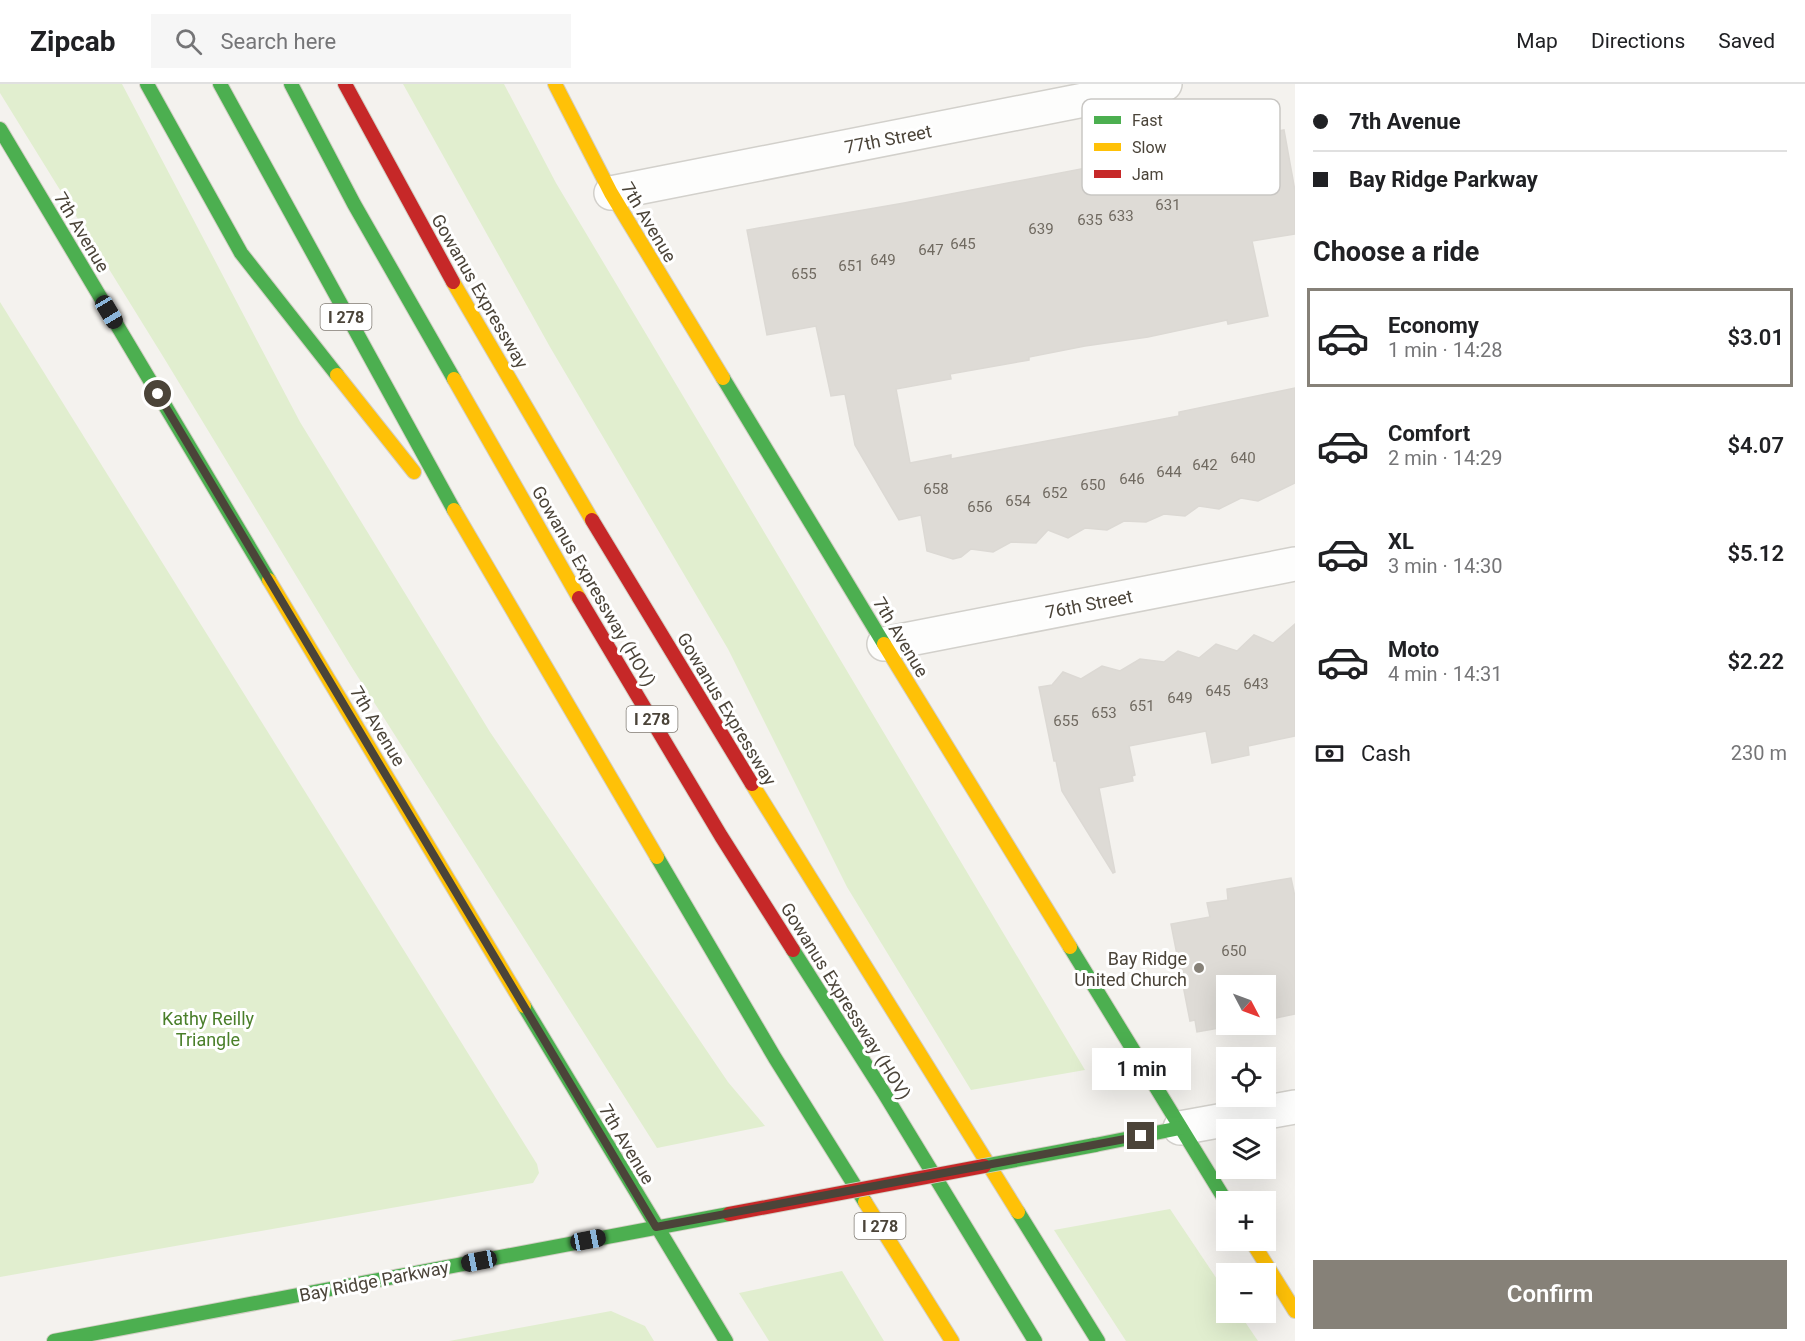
<!DOCTYPE html>
<html lang="en">
<head>
<meta charset="utf-8">
<style>
  :root { --surface:#fff; --page:#f6f6f6; --text:#202124; --muted:#757577; --line:#e0e0e0; --accent:#868178 }
  body { margin:0; font-family:Roboto,sans-serif; background:var(--page); color:var(--text); height:100vh; display:flex; flex-direction:column; font-size:22px; white-space:nowrap }
  * { box-sizing:border-box; margin:0 }
  p { font-size:20px; color:var(--muted) }
  .icon { flex:none; width:33px; height:33px; fill:none; stroke:currentColor; stroke-width:2; stroke-linecap:round; stroke-linejoin:round }
  .map { position:relative; flex:1; overflow:hidden }
  .sheet { display:flex; flex-direction:column; background:var(--surface); width:510px }
  .sheet>* { flex:none }
  .hud { display:grid; align-content:center; height:132px; padding:0 18px; background:var(--surface) }
  .needle { width:39px; rotate:131deg }
  .controls { position:absolute; left:1216px; top:891px; display:grid; gap:12px }
  .controls a { display:grid; place-items:center; width:60px; height:60px; border-radius:0px; background:var(--surface); box-shadow:0 6px 24px #0002; font-size:30px }
  .end { position:absolute; width:27px; height:27px; margin:-14px; border:8px solid #4b4439; background:#fff; box-shadow:0 0 0 3px #fff }
  .from { border-radius:50% }
  .bubble { position:absolute; height:42px; border-radius:0px; background:var(--surface); box-shadow:0 6px 24px #0002; font-size:20px; font-weight:600; line-height:42px; text-align:center }
  .car { position:absolute; width:18px; height:36px; margin:-18px -9px; border-radius:8px; box-shadow:0 0 4px 2px #0007; background:linear-gradient(#222 24%,#8ab4d8 0 40%,#222 0 76%,#8ab4d8 0 86%,#222 0) }
  .hud b { display:flex; align-items:center; gap:21px; height:57px; font-size:22px }
  .hud b+b { border-top:2px solid var(--line) }
  .hud i { width:15px; height:15px; background:var(--text) }
  ul { padding:0; list-style:none }
  li { display:flex; align-items:center; gap:18px; height:99px; margin:0 12px 9px; padding:0 6px; border:3px solid transparent; border-radius:0px }
  li div { flex:1 }
  li b { display:block; font-size:22px }
  li em { font-style:normal; font-weight:600 }
  li.on { border-color:var(--accent) }
  li>.icon { width:54px; height:54px; stroke-width:1.5 }
  h2 { padding:0 18px; font-size:27px; line-height:72px }
  .pay { display:flex; align-items:center; gap:15px; height:66px; padding:0 18px; font-size:22px }
  .pay p { margin-inline-start:auto }
  .action { display:flex; gap:12px; margin-top:auto; padding:12px 18px }
  .action a { flex:1; height:69px; border-radius:0px; background:var(--accent); color:#fff; font-size:24px; font-weight:600; line-height:69px; text-align:center }
  header { display:flex; align-items:center; gap:36px; box-sizing:border-box; height:84px; padding:0 30px; background:var(--surface); border-bottom:2px solid var(--line) }
  header strong { font-size:28px }
  nav { display:flex; gap:33px; margin-inline-start:auto; font-size:21px }
  .search { width:420px; height:54px; background:var(--page); display:flex; align-items:center; gap:15px; box-sizing:border-box; padding:0 21px; border-radius:0px; color:var(--muted); font-size:22px }
  main { display:flex; flex:1; min-height:0 }
  .map>svg:first-child { display:block }
  .green { fill:#e1eecf }
  .building { fill:#dedbd6; stroke:#dcd9d4; stroke-width:1.5 }
  .lines { fill:none; stroke-linecap:round; stroke-linejoin:round }
  .street-casing { stroke:#d2d0cb; stroke-width:36 }
  .fast-casing { stroke:#d3cfc5; stroke-width:16 }
  .slow-casing { stroke:#d3cfc5; stroke-width:16 }
  .jam-casing { stroke:#d3cfc5; stroke-width:16 }
  .street { stroke:#fdfdfc; stroke-width:33 }
  .fast { stroke:#4caf50; stroke-width:14 }
  .slow { stroke:#ffc107; stroke-width:14 }
  .jam { stroke:#c62828; stroke-width:14 }
  .fast-bridge-casing { stroke:#d3cfc5; stroke-width:16; stroke-linecap:butt }
  .jam-bridge-casing { stroke:#d3cfc5; stroke-width:16; stroke-linecap:butt }
  .fast-bridge { stroke:#4caf50; stroke-width:14 }
  .jam-bridge { stroke:#c62828; stroke-width:14 }
  .route { stroke:#4b4439; stroke-width:8 }
  .poi-dot { fill:#868178; stroke:#fff; stroke-width:2 }
  .labels { text-anchor:middle; dominant-baseline:central; stroke-width:6; stroke-linejoin:round; paint-order:stroke }
  .number-label { font-size:15px; fill:#706a61 }
  .shield { fill:#fff; stroke:#817c74; stroke-width:1.5 }
  .shield-label { font-size:16px; font-weight:bold; fill:#4b4439 }
  .street-label { font-size:18px; fill:#4b4439; stroke:#fff }
  .poi-label { font-size:18px; fill:#4b4439; stroke:#fff; text-anchor:end }
  .park-label { font-size:18px; fill:#4a7f2a; stroke:#fff }
  .key { fill:#fff; stroke:#c9c7c4; stroke-width:1.5 }
  .key-label { font-size:16px; fill:#4b4439 }
</style>
</head>
<body>
<header>
<strong>Zipcab</strong>
<div class="search"><svg class="icon" aria-label="search" viewBox="0 0 24 24"><circle cx="10" cy="10" r="6"/><path d="M15 15l6 6"/></svg>Search here</div>
<nav><a>Map</a><a>Directions</a><a>Saved</a></nav>
</header>
<main>
<div class="map">
<svg width="1295" height="1257" viewBox="0 0 1295 1257">
  <rect width="100%" height="100%" fill="#f4f2ee"/>
  <g class="green">
    <polygon points="0,0 122,0 300,338 490,648 728,998 765,1042 657,1064 351,582 164,274 0,9"/>
    <polygon points="403,0 504,0 556,99 1085,986 971,1006 847,803 728,565 550,263"/>
    <polygon points="0,218 537,1080 539,1089 533,1099 0,1193"/>
    <polygon points="1170,1125 1227,1210 1227,1228 1239,1229 1258,1257 1126,1257 1054,1146"/>
    <polygon points="842,1187 884,1257 769,1257 739,1209"/>
    <polygon points="611,1227 645,1242 654,1257 449,1257"/>
  </g>
  <g class="building">
    <polygon points="1284,46 1295,107 1295,150 1252,157 1268,232 1228,240 1227,236 1148,253 1085,262 1029,273 1029,276 950,290 951,295 896,305 910,379 951,371 951,375 1179,332 1179,328 1295,304 1295,399 1258,417 1241,414 1219,425 1199,422 1185,432 1164,430 1146,438 1124,437 1107,446 1085,444 1068,454 1048,446 1036,459 1011,458 993,468 971,465 961,473 953,475 927,467 921,431 899,436 855,361 845,310 831,312 816,242 767,251 747,146 904,119"/>
    <polygon points="1295,540 1295,652 1248,662 1249,671 1212,679 1206,647 1129,662 1135,691 1132,692 1133,697 1099,704 1115,788 1113,789 1062,707 1056,677 1054,677 1039,603 1052,601 1063,588 1081,595 1102,582 1120,587 1140,575 1164,578 1178,567 1199,574 1216,560 1237,567 1254,551 1273,559"/>
    <polygon points="1291,794 1295,813 1295,930 1266,936 1266,902 1227,902 1227,940 1242,940 1197,948 1195,936 1190,937 1171,840 1210,833 1207,819 1228,816 1227,805"/>
  </g>
  <g class="lines">
    <g class="street-casing">
      <g id="street">
        <polyline points="611,109 1165,0"/>
        <polyline points="884,560 1295,480"/>
        <polyline points="1180,1044 1295,1023"/>
      </g>
    </g>
    <g class="fast-casing">
      <g id="fast">
        <polyline points="147,0 241,169 337,291"/>
        <polyline points="220,0 454,426"/>
        <polyline points="291,0 354,120 454,295"/>
        <polyline points="0,45 269,496"/>
        <polyline points="723,294 884,560"/>
        <polyline points="657,773 775,974 865,1118"/>
        <polyline points="1070,863 1227,1119"/>
        <polyline points="793,866 884,1009 1035,1257"/>
        <polyline points="524,922 726,1257"/>
        <polyline points="1095,1061 1180,1044"/>
        <polyline points="1018,1128 1098,1257"/>
        <polyline points="54,1257 729,1130"/>
      </g>
    </g>
    <g class="slow-casing">
      <g id="slow">
        <polyline points="555,0 611,109 723,294"/>
        <polyline points="453,198 592,436"/>
        <polyline points="337,291 414,388"/>
        <polyline points="454,295 579,514"/>
        <polyline points="454,426 657,773"/>
        <polyline points="269,496 524,922"/>
        <polyline points="884,560 1070,863"/>
        <polyline points="752,700 1018,1128"/>
        <polyline points="865,1118 952,1257"/>
        <polyline points="1251,1156 1295,1227"/>
      </g>
    </g>
    <g class="jam-casing">
      <g id="jam">
        <polyline points="345,0 453,198"/>
        <polyline points="592,436 752,700"/>
        <polyline points="579,514 721,752 793,866"/>
      </g>
    </g>
    <use href="#street" class="street"/>
    <use href="#fast" class="fast"/>
    <use href="#slow" class="slow"/>
    <use href="#jam" class="jam"/>
    <g class="fast-bridge-casing">
      <polyline id="fast-bridge" points="984,1082 1095,1061"/>
    </g>
    <g class="jam-bridge-casing">
      <polyline id="jam-bridge" points="729,1130 984,1082"/>
    </g>
    <use href="#fast-bridge" class="fast-bridge"/>
    <use href="#jam-bridge" class="jam-bridge"/>
  </g>
  <g class="lines">
    <polyline class="route" points="158,310 656,1143 1141,1052"/>
  </g>
  <circle class="poi-dot" cx="1199" cy="884" r="6"/>
  <g class="labels">
    <g class="number-label">
      <text x="1168" y="121">631</text>
      <text x="1121" y="132">633</text>
      <text x="1090" y="136">635</text>
      <text x="1041" y="145">639</text>
      <text x="963" y="160">645</text>
      <text x="931" y="166">647</text>
      <text x="883" y="176">649</text>
      <text x="851" y="182">651</text>
      <text x="804" y="190">655</text>
      <text x="1243" y="374">640</text>
      <text x="1205" y="381">642</text>
      <text x="1169" y="388">644</text>
      <text x="1132" y="395">646</text>
      <text x="1093" y="401">650</text>
      <text x="936" y="405">658</text>
      <text x="1055" y="409">652</text>
      <text x="1018" y="417">654</text>
      <text x="980" y="423">656</text>
      <text x="1256" y="600">643</text>
      <text x="1218" y="607">645</text>
      <text x="1180" y="614">649</text>
      <text x="1142" y="622">651</text>
      <text x="1104" y="629">653</text>
      <text x="1066" y="637">655</text>
      <text x="1234" y="867">650</text>
    </g>
    <g class="shield">
      <rect x="320.5" y="220" width="51" height="26" rx="4.5"/>
      <rect x="626.5" y="622" width="51" height="26" rx="4.5"/>
      <rect x="854.5" y="1129" width="51" height="26" rx="4.5"/>
    </g>
    <g class="shield-label">
      <text x="346" y="233">I 278</text>
      <text x="652" y="635">I 278</text>
      <text x="880" y="1142">I 278</text>
    </g>
    <g class="street-label">
      <text transform="translate(888 55) rotate(-11)">77th Street</text>
      <text transform="translate(649 138) rotate(59)">7th Avenue</text>
      <text transform="translate(82 148) rotate(59)">7th Avenue</text>
      <text transform="translate(480 207) rotate(60)">Gowanus Expressway</text>
      <text transform="translate(594 502) rotate(60)">Gowanus Expressway (HOV)</text>
      <text transform="translate(1089 520) rotate(-11)">76th Street</text>
      <text transform="translate(901 553) rotate(59)">7th Avenue</text>
      <text transform="translate(727 625) rotate(59)">Gowanus Expressway</text>
      <text transform="translate(378 642) rotate(59)">7th Avenue</text>
      <text transform="translate(846 917) rotate(58)">Gowanus Expressway (HOV)</text>
      <text transform="translate(627 1060) rotate(59)">7th Avenue</text>
      <text transform="translate(374 1197) rotate(-11)">Bay Ridge Parkway</text>
    </g>
    <g class="poi-label">
      <text x="1187" y="874">Bay Ridge<tspan x="1187" dy="21">United Church</tspan></text>
    </g>
    <g class="park-label">
      <text x="208" y="934">Kathy Reilly<tspan x="208" dy="21">Triangle</tspan></text>
    </g>
  </g>
  <rect x="1082" y="15" width="198" height="96" rx="9" class="key"/>
  <rect x="1094" y="32" width="27" height="8" fill="#4caf50"/>
  <rect x="1094" y="59" width="27" height="8" fill="#ffc107"/>
  <rect x="1094" y="86" width="27" height="8" fill="#c62828"/>
  <g class="key-label">
    <text x="1132" y="42">Fast</text>
    <text x="1132" y="69">Slow</text>
    <text x="1132" y="96">Jam</text>
  </g>
</svg>
<div class="controls">
<a><svg class="needle" viewBox="-14 -14 28 28"><path d="M0-13l5 13h-10z" fill="#e53935"/><path d="M0 13l5-13h-10z" fill="#757577"/></svg></a>
<a><svg class="icon" aria-label="locate" viewBox="0 0 24 24"><circle cx="12" cy="12" r="6"/><path d="M12 2v4M12 18v4M2 12h4M18 12h4"/></svg></a>
<a><svg class="icon" aria-label="layers" viewBox="0 0 24 24"><path d="M12 4l9 5-9 5-9-5zM3 14l9 5 9-5"/></svg></a>
<a>+</a>
<a>−</a>
</div>
<i class="end from" style="left:158px;top:310px"></i>
<i class="end" style="left:1141px;top:1052px"></i>
<div class="bubble" style="left:1092px;top:964px;width:99px">1 min</div>
<i class="car" style="left:109px;top:228px;rotate:149deg"></i>
<i class="car" style="left:588px;top:1156px;rotate:79deg"></i>
<i class="car" style="left:479px;top:1177px;rotate:259deg"></i>
</div>
<section class="sheet">
<div class="hud">
<b><i class="from"></i>7th Avenue</b>
<b><i></i>Bay Ridge Parkway</b>
</div>
<h2>Choose a ride</h2>
<ul>
<li class="on"><svg class="icon" aria-label="car" viewBox="0 0 24 24"><path d="M5 17H2v-5l4-1 3-4h7l3 4 3 1v5h-3M9 17h6M6 11h13"/><circle cx="7" cy="17" r="2"/><circle cx="17" cy="17" r="2"/></svg><div><b>Economy</b><p>1 min · 14:28</p></div><em>$3.01</em></li>
<li><svg class="icon" aria-label="car" viewBox="0 0 24 24"><path d="M5 17H2v-5l4-1 3-4h7l3 4 3 1v5h-3M9 17h6M6 11h13"/><circle cx="7" cy="17" r="2"/><circle cx="17" cy="17" r="2"/></svg><div><b>Comfort</b><p>2 min · 14:29</p></div><em>$4.07</em></li>
<li><svg class="icon" aria-label="car" viewBox="0 0 24 24"><path d="M5 17H2v-5l4-1 3-4h7l3 4 3 1v5h-3M9 17h6M6 11h13"/><circle cx="7" cy="17" r="2"/><circle cx="17" cy="17" r="2"/></svg><div><b>XL</b><p>3 min · 14:30</p></div><em>$5.12</em></li>
<li><svg class="icon" aria-label="car" viewBox="0 0 24 24"><path d="M5 17H2v-5l4-1 3-4h7l3 4 3 1v5h-3M9 17h6M6 11h13"/><circle cx="7" cy="17" r="2"/><circle cx="17" cy="17" r="2"/></svg><div><b>Moto</b><p>4 min · 14:31</p></div><em>$2.22</em></li>
</ul>
<div class="pay"><svg class="icon" aria-label="cash" viewBox="0 0 24 24"><path d="M3 7h18v10H3z"/><circle cx="12" cy="12" r="2"/></svg>Cash<p>230 m</p></div>
<div class="action"><a>Confirm</a></div>
</section>
</main>
</body>
</html>
